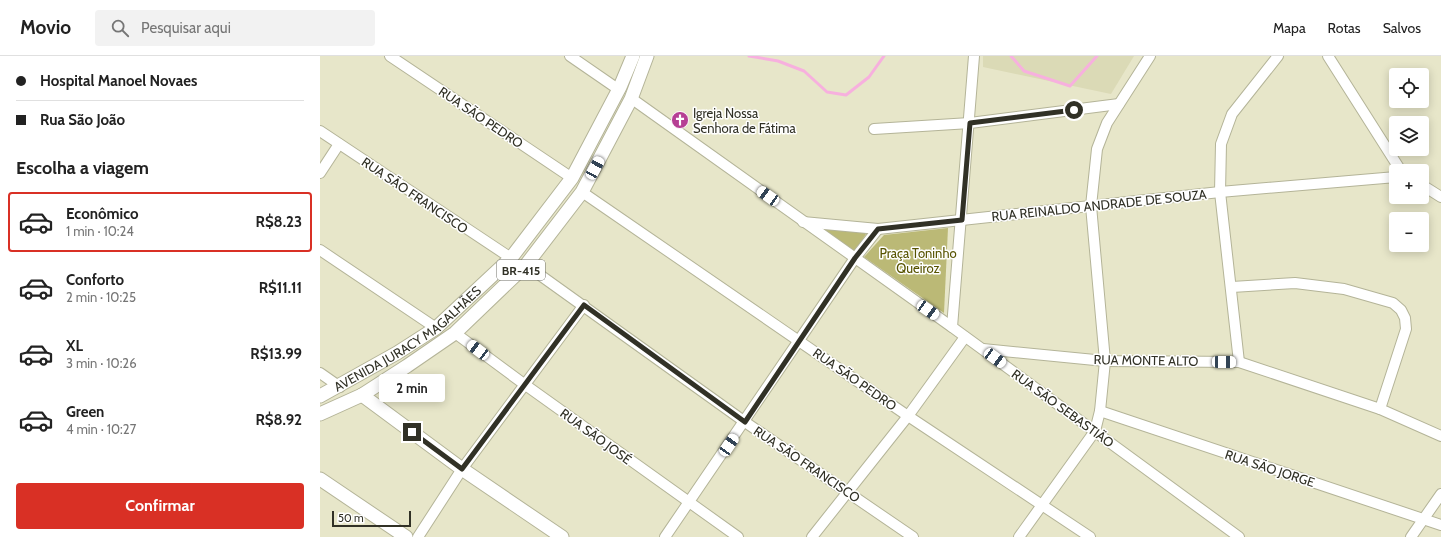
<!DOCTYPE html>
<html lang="pt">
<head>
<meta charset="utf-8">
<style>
  :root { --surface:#fff; --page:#f2f2f2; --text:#222; --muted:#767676; --line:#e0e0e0; --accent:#d93025 }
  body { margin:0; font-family:Cabin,sans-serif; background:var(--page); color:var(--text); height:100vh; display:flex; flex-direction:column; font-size:15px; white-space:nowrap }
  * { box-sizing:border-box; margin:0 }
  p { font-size:13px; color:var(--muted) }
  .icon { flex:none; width:22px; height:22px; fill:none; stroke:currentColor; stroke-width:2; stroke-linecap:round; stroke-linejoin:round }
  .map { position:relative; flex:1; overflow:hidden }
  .side { display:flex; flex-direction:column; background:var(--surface); width:320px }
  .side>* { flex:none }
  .top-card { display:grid; align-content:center; height:88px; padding:0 16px; background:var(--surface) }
  .buttons { position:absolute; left:1069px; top:12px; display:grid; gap:8px }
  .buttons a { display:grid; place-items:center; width:40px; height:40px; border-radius:4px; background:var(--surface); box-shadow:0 2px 10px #0003; font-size:20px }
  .scale { position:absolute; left:12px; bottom:10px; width:79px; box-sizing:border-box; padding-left:4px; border:2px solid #313126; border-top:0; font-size:11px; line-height:14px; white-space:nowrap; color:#313126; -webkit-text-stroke:3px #fff; paint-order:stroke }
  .end { position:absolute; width:18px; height:18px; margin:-9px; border:5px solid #313126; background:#fff; box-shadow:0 0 0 2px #fff }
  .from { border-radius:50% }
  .bubble { position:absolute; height:28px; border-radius:4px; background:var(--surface); box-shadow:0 2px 10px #0003; font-size:13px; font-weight:700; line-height:28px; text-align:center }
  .car { position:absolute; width:12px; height:24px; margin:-12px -6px; border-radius:5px; box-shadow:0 0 3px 1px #0007; background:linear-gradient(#fff 24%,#345 0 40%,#fff 0 76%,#345 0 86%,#fff 0) }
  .top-card b { display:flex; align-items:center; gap:14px; height:38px; font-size:15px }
  .top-card b+b { border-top:1px solid var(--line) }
  .top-card i { width:10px; height:10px; background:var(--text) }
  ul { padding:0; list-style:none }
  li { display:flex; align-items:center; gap:12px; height:60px; margin:0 8px 6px; padding:0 8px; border:2px solid transparent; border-radius:4px }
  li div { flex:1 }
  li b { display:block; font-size:15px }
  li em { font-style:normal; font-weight:700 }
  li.on { border-color:var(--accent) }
  li>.icon { width:36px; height:36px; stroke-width:1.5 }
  h2 { padding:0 16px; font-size:18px; line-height:48px }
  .button { display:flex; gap:8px; margin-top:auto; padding:8px 16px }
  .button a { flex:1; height:46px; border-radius:4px; background:var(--accent); color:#fff; font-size:16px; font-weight:700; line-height:46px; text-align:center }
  header { display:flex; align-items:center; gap:24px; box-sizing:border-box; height:56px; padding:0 20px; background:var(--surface); border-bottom:1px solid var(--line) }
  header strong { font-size:19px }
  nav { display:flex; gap:22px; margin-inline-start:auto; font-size:14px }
  .search { width:280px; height:36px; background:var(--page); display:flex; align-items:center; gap:10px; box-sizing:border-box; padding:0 14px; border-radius:4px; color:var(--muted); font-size:15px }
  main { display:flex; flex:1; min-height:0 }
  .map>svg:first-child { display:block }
  .built { fill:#dbdab6 }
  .green { fill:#bbb976 }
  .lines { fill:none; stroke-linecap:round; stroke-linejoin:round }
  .stream { stroke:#f7b0de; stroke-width:3 }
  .minor-casing { stroke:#b4b498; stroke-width:12 }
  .major-casing { stroke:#b4b498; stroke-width:15 }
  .minor { stroke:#fff; stroke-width:10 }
  .major { stroke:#fff; stroke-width:13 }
  .route { stroke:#313126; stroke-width:5 }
  .labels { text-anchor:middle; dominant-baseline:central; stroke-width:3; stroke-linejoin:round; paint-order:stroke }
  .shield { fill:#fff; stroke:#6f6f67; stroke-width:1 }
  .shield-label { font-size:12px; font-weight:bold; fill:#313126 }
  .poi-label { font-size:13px; fill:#313126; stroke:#fff; text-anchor:start }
  .street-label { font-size:13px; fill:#313126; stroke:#fff }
  .park-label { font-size:13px; fill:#575300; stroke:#fff }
</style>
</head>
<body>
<header>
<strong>Movio</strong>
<div class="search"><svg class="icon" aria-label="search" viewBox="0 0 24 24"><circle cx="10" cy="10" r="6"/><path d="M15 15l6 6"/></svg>Pesquisar aqui</div>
<nav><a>Mapa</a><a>Rotas</a><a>Salvos</a></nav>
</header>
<main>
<section class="side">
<div class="top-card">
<b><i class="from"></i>Hospital Manoel Novaes</b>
<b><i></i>Rua São João</b>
</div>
<h2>Escolha a viagem</h2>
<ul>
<li class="on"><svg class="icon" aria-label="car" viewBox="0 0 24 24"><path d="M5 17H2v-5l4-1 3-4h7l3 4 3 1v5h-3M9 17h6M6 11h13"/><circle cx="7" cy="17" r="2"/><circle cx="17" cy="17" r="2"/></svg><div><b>Econômico</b><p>1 min · 10:24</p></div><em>R$8.23</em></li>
<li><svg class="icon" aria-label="car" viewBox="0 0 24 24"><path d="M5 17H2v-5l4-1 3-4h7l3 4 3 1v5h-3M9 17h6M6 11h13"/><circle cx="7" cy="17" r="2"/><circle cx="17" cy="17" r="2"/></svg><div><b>Conforto</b><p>2 min · 10:25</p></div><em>R$11.11</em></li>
<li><svg class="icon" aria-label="car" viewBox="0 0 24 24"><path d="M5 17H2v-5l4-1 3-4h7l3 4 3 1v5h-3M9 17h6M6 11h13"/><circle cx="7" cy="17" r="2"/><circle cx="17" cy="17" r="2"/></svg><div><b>XL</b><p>3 min · 10:26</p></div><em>R$13.99</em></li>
<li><svg class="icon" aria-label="car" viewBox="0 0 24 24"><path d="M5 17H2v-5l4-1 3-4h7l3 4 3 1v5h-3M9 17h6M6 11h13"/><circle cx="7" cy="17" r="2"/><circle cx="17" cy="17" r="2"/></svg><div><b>Green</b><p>4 min · 10:27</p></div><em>R$8.92</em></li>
</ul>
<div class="button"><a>Confirmar</a></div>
</section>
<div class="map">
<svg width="1121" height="481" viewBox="0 0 1121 481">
  <rect width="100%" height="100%" fill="#e7e6c9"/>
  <polygon class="built" points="663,0 814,0 791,38 663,11"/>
  <g class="green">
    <polygon points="495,170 542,174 546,178 534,197"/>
    <polygon points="628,172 624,257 544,201 564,179"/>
  </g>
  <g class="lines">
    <g class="stream">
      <polyline points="429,0 458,5 484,15 507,36 526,39 549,21 564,0"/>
      <polyline points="691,0 704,15 750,30 777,0"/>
    </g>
    <g class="minor-casing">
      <g id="minor">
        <polyline points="70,0 252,122"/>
        <polyline points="250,0 295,31"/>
        <polyline points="654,0 632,271 919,481"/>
        <polyline points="1008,0 1081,115"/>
        <polyline points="315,45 632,271"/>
        <polyline points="554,73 650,67 799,48"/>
        <polyline points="0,75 191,202"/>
        <polyline points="0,117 19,88"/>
        <polyline points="1102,129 1121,141"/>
        <polyline points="262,136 588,360 770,481"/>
        <polyline points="483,166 558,173 900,136 1076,121"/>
        <polyline points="0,194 116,272"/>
        <polyline points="206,209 425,366 593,481"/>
        <polyline points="912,231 975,227 1024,233 1073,247 1081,254 1085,262 1086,273 1060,353"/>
        <polyline points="135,277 204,328 418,481"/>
        <polyline points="663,293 785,305 919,306 1060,353 1121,380"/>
        <polyline points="919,306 900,136 901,88 912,58 958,0"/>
        <polyline points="0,317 20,331"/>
        <polyline points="780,355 1121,469"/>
        <polyline points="98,481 142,413 264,249"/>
        <polyline points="345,481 535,202 558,173"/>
        <polyline points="492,481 588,360 645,281"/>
        <polyline points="699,481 775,375 780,355 785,305 771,150 777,93 787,67 830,0"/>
        <polyline points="1091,481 1121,438"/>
      </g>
    </g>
    <g class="major-casing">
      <g id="major">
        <polyline points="42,339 142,413 242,481"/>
        <path id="s1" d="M 0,340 L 77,297 L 116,272 L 191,202 L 252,122 L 300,31 L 313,0"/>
        <polyline points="0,358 42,339 87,310 135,277 206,209 262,136 311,43 327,0"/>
        <polyline points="0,423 86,481"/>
      </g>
    </g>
    <use href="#minor" class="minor"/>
    <use href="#major" class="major"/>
  </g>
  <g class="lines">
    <polyline class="route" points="92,376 142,413 264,249 425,366 535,202 558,173 642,164 650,67 754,54"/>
  </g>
  <defs>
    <g id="church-disc" transform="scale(0.9)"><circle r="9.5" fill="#b63f94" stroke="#fff"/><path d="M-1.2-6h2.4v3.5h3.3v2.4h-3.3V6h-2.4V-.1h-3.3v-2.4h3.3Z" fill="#fff"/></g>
  </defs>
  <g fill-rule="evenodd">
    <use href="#church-disc" x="360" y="64"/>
  </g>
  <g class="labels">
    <rect class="shield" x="177" y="204" width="48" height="20" rx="3"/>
    <g class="shield-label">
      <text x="201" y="214">BR-415</text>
    </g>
    <g class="poi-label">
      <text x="373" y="57">Igreja Nossa<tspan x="373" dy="15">Senhora de Fátima</tspan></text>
    </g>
    <g class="street-label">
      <text transform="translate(161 61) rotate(34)">RUA SÃO PEDRO</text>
      <text transform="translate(95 139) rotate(34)">RUA SÃO FRANCISCO</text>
      <text transform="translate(779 149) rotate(-6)">RUA REINALDO ANDRADE DE SOUZA</text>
      <text stroke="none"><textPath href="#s1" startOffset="105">AVENIDA JURACY MAGALHÃES</textPath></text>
      <text transform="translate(826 304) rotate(1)">RUA MONTE ALTO</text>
      <text transform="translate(535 323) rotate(35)">RUA SÃO PEDRO</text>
      <text transform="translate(743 352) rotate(36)">RUA SÃO SEBASTIÃO</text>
      <text transform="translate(276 380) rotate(36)">RUA SÃO JOSÉ</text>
      <text transform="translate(487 408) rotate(34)">RUA SÃO FRANCISCO</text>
      <text transform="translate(950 412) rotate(18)">RUA SÃO JORGE</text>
    </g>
    <g class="park-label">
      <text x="598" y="197">Praça Toninho<tspan x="598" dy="15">Queiroz</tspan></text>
    </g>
  </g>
</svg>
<div class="buttons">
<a><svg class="icon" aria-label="locate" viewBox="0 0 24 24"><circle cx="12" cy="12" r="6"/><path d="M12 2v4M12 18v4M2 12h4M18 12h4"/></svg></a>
<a><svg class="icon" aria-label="layers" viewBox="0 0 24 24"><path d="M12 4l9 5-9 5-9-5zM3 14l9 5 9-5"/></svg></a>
<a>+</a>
<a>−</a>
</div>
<div class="scale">50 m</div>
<i class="end from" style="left:754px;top:54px"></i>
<i class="end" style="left:92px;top:376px"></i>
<div class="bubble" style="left:59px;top:318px;width:66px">2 min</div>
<i class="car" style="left:275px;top:112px;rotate:29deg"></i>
<i class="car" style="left:448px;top:140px;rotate:305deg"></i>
<i class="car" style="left:608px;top:254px;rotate:125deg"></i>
<i class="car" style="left:158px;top:294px;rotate:307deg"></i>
<i class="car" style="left:675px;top:302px;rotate:126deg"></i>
<i class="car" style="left:904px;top:306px;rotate:91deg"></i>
<i class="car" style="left:409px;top:389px;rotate:34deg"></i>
</div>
</main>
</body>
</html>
